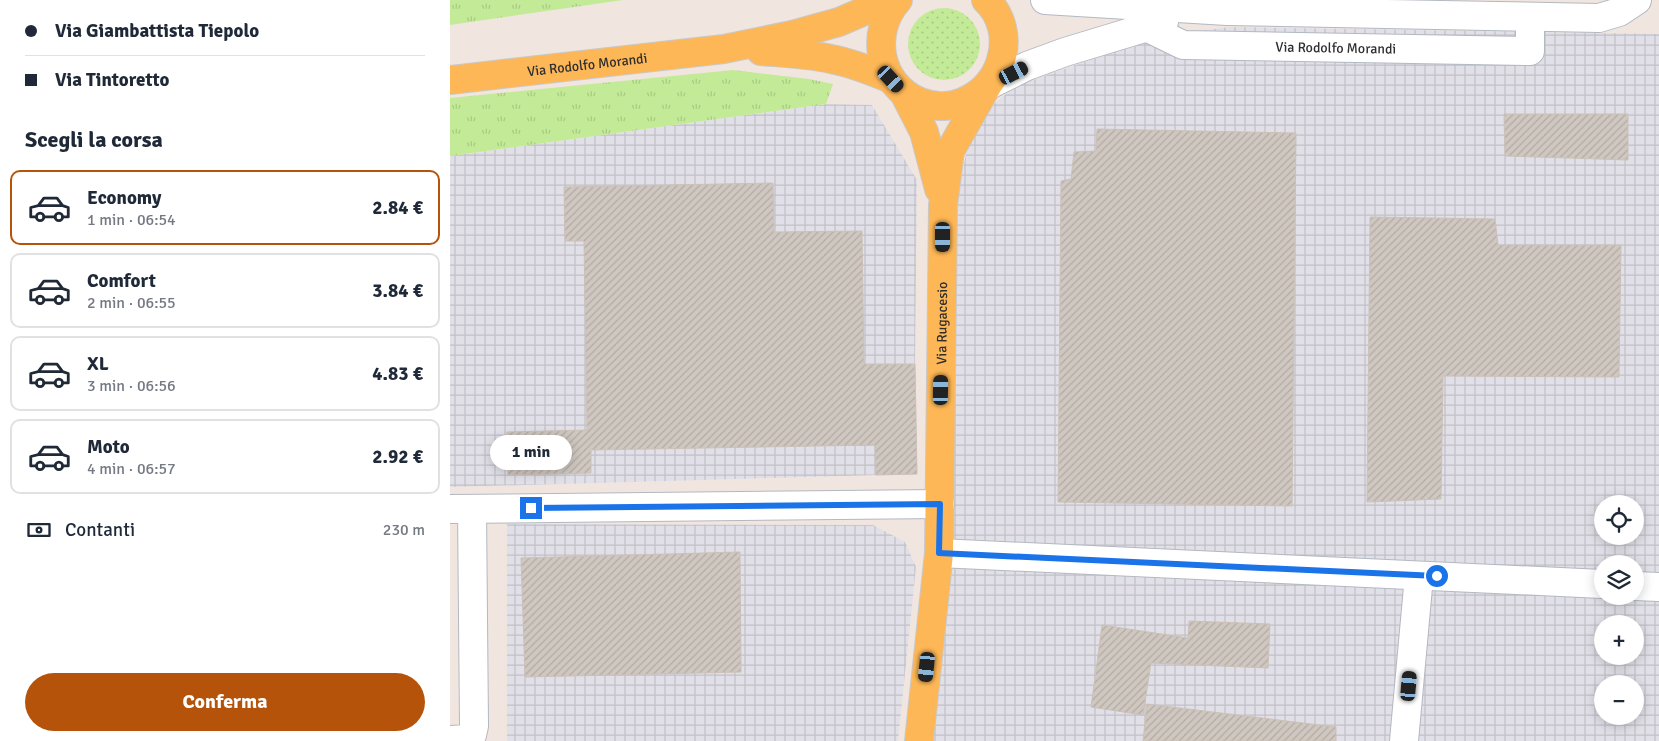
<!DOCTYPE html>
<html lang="it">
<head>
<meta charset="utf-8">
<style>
  :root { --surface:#fff; --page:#f6f6f7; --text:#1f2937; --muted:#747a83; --line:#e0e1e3; --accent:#b45309 }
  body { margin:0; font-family:Signika,sans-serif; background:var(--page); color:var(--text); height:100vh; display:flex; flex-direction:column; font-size:19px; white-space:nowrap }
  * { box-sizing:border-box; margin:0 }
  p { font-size:16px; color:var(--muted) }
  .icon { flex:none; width:28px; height:28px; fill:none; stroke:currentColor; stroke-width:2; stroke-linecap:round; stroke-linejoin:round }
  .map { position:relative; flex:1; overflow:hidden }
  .drawer { display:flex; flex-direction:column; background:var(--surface); width:450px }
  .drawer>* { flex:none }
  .banner { display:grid; align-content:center; height:110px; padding:0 25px; background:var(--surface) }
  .controls { position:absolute; left:1144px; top:495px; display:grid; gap:10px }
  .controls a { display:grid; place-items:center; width:50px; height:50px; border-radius:50%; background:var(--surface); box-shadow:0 2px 12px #0003; font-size:25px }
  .end { position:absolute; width:22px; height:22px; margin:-11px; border:6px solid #1a73e8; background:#fff; box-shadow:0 0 0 2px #fff }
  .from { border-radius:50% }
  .bubble { position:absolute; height:35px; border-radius:18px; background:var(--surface); box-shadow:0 2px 12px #0003; font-size:16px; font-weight:700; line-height:35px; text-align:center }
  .car { position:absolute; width:15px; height:30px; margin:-15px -8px; border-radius:6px; box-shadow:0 0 4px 1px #0007; background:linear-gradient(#222 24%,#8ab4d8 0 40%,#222 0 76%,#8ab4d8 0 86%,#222 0) }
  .banner b { display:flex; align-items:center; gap:18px; height:48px; font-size:19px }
  .banner b+b { border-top:1px solid var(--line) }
  .banner i { width:12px; height:12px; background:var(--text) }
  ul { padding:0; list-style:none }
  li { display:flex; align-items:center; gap:15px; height:75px; margin:0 10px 8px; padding:0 15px; border:2px solid var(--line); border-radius:10px }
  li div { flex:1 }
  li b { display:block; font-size:19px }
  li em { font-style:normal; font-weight:700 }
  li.active { border-color:var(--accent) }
  li>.icon { width:45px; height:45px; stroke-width:1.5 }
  h2 { padding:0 25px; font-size:22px; line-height:60px }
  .pay { display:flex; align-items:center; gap:12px; height:55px; padding:0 25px; font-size:19px }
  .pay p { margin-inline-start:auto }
  .action { display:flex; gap:10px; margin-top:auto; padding:10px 25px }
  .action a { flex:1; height:58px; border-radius:30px; background:var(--accent); color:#fff; font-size:20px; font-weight:700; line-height:58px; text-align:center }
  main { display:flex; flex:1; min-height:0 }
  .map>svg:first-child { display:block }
  .industrial { fill:url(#industrial-grid); fill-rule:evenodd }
  .grass { fill:url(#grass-tufts) }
  .garden { fill:url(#garden-dots) }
  .building { fill:url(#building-hatch); stroke:#ccc1b8 }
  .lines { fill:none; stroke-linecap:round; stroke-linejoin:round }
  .minor-casing { stroke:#b3b8c2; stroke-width:30 }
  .major-casing { stroke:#c9c9c9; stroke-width:30 }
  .minor { stroke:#fff; stroke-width:28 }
  .major { stroke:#feb756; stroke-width:28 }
  .route { stroke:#1a73e8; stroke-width:6 }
  .labels { text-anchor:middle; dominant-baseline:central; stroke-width:4.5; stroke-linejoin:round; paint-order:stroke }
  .street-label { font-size:14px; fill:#2e2e2e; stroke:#fff }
</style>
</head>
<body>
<main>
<section class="drawer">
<div class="banner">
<b><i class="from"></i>Via Giambattista Tiepolo</b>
<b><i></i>Via Tintoretto</b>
</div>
<h2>Scegli la corsa</h2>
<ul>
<li class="active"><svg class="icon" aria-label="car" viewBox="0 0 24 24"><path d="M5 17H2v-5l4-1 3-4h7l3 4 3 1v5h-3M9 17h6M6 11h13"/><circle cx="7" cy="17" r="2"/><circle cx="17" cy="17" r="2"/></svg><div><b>Economy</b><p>1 min · 06:54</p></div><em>2.84 €</em></li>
<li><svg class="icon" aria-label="car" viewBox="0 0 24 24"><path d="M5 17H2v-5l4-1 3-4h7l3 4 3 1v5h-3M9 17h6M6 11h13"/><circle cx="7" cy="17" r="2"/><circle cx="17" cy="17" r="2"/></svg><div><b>Comfort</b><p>2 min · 06:55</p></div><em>3.84 €</em></li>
<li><svg class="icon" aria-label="car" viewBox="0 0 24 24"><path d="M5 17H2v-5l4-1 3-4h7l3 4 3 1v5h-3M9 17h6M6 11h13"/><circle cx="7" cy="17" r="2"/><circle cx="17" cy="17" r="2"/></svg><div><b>XL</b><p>3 min · 06:56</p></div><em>4.83 €</em></li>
<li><svg class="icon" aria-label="car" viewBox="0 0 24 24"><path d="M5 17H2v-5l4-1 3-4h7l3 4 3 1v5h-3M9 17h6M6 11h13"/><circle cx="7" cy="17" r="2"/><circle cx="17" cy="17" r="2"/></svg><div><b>Moto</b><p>4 min · 06:57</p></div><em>2.92 €</em></li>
</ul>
<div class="pay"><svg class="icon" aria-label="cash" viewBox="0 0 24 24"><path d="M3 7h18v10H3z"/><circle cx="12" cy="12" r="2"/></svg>Contanti<p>230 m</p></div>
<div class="action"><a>Conferma</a></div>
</section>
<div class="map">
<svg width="1209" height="741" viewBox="0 0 1209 741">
  <defs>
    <pattern id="industrial-grid" width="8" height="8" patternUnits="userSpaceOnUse" patternTransform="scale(1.25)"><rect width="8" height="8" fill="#e1e0e8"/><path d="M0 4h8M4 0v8" fill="none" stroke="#c1c0c7"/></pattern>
    <pattern id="grass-tufts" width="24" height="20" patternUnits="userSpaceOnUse" patternTransform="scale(1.25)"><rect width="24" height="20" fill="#c3eb97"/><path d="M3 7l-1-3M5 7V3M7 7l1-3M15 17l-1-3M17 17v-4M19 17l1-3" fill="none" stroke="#a8ca82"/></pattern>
    <pattern id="garden-dots" width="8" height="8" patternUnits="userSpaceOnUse" patternTransform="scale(1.25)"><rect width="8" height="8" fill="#c3eb97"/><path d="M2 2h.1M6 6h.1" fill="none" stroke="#a8ca82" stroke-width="1.8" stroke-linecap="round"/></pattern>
    <pattern id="building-hatch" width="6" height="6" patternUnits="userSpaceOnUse" patternTransform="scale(1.25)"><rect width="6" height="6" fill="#cfc7c0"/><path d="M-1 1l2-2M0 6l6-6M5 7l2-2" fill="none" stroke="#b2aba5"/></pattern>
  </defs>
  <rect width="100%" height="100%" fill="#f0e6df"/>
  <g class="industrial">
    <path d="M 779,27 L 1209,34 L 1209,741 L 480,741 L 504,212 L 516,154 L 529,124 L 545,103 L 566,86 L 708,36 ZM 1152,504 L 1185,504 L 1185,536 L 1152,536 ZM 1152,564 L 1185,564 L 1185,596 L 1152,596 ZM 1152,624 L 1185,624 L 1185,656 L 1152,656 ZM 1152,684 L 1185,684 L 1185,716 L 1152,716 Z"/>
    <polygon points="376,104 422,105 467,180 465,364 467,474 0,487 0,156"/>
    <polygon points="57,524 423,525 455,542 466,567 448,741 57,741"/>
  </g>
  <g class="grass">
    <polygon points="0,0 173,0 0,25"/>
    <polygon points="283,70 359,79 383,84 376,104 0,156 0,98"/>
  </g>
  <circle class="garden" cx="494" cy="44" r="36"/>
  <g class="building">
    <polygon points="1054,114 1178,114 1178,160 1055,156"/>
    <polygon points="647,129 846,133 842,506 608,502 611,181 621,179 624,152 646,151"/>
    <polygon points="323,183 324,232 412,231 414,364 465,364 467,474 426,475 425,445 141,450 141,473 58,475 57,432 137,430 134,241 115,241 114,187"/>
    <polygon points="920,217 1045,219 1048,245 1171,245 1169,377 993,376 991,499 917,502"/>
    <polygon points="290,552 291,672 75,677 71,558"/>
    <polygon points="739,621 820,624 818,668 701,663 693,715 641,707 652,625 738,638"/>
    <polygon points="697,704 886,727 886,741 693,741"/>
  </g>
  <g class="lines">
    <g class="minor-casing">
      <g id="minor">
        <polyline points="595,0 777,11 1149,18 1169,12 1187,0"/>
        <path id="s1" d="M 696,27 L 733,45 L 1080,51 L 1080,17"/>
        <polyline points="537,86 577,66 615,52 714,22"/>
        <polyline points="0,509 490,504"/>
        <polyline points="489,553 1152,584"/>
        <polyline points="1185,586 1209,587"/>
        <polyline points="0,740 19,739 22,735 24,726 22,509"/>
        <polyline points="954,741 969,576"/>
      </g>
    </g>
    <g class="major-casing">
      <g id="major">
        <path d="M 448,0 C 419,32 428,85 470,102 C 506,116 544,92 552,56 C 557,36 551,14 536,0"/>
        <path d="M 311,51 C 334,53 358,54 381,59 C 402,63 422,71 441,79"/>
        <path id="s2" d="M 0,80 L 274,49 L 342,35 L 389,22 L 440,0"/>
        <polyline points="454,93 474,132 489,189"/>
        <path id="s3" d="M 469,741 L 489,553 L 493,205 L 500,151 L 537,86"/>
      </g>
    </g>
    <use href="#minor" class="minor"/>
    <use href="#major" class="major"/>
  </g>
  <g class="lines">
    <polyline class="route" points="81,508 490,504 489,553 987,576"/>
  </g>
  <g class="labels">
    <g class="street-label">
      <text stroke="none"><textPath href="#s1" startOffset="194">Via Rodolfo Morandi</textPath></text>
      <text stroke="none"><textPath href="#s2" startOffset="138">Via Rodolfo Morandi</textPath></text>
      <text stroke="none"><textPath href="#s3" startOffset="419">Via Rugacesio</textPath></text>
    </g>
  </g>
</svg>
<div class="controls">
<a><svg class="icon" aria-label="locate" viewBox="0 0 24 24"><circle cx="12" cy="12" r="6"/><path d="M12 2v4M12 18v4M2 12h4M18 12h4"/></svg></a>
<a><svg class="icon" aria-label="layers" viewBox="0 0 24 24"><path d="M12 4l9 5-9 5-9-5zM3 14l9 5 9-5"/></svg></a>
<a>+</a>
<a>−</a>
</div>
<i class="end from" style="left:987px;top:576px"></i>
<i class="end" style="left:81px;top:508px"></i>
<div class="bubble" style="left:40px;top:435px;width:82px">1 min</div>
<i class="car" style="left:564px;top:73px;rotate:63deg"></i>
<i class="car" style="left:441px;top:79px;rotate:137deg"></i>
<i class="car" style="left:493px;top:237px;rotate:180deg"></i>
<i class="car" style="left:491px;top:390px;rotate:1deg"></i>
<i class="car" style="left:477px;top:667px;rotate:186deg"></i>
<i class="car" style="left:959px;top:686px;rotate:5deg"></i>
</div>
</main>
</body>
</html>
